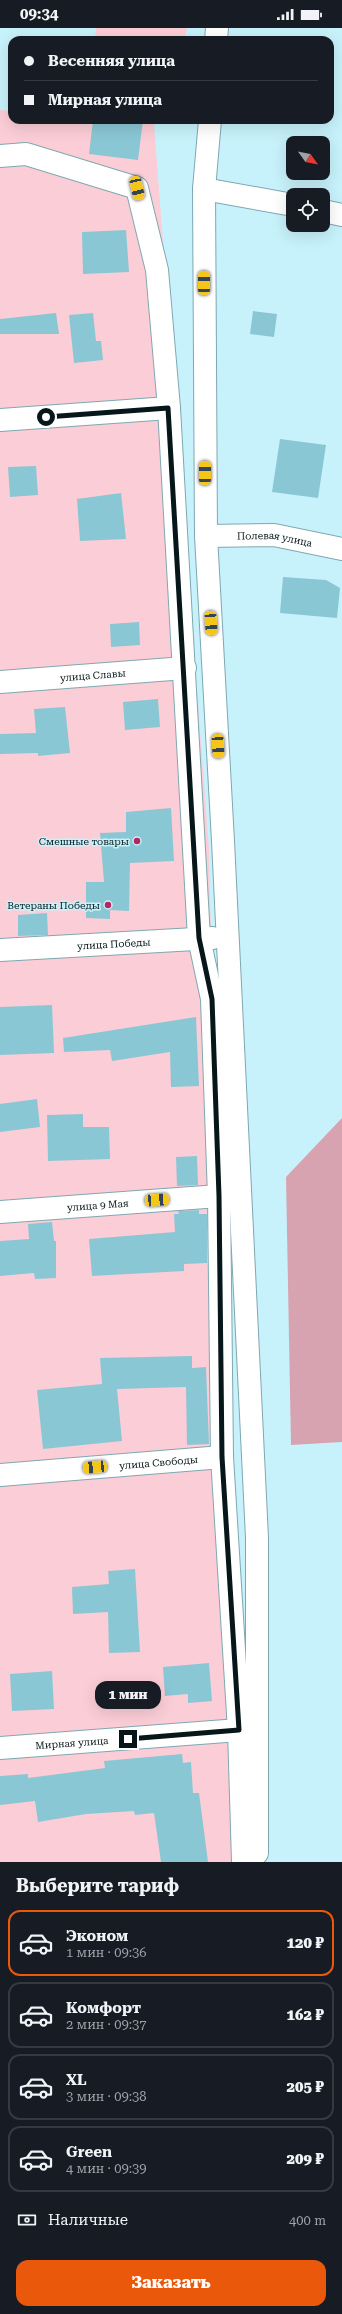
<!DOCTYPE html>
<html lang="ru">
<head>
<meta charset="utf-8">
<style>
  :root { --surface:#171b24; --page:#242831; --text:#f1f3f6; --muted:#9ea1a6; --line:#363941; --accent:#ea580c }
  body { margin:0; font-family:"Roboto Serif",serif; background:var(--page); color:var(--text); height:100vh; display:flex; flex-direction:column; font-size:15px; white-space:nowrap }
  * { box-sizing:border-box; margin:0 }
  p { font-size:13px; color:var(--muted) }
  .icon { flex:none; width:22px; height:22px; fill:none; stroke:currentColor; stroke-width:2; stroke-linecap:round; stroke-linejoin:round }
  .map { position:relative; height:1834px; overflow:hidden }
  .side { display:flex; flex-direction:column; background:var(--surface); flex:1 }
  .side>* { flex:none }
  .top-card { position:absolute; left:8px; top:8px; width:326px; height:88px; border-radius:12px; box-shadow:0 4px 16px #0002; display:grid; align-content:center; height:88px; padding:0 16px; background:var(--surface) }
  .needle { width:26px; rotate:123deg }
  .controls { position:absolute; left:286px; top:108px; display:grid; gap:8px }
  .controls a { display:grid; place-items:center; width:44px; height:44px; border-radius:8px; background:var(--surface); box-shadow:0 4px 16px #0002; font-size:20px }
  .end { position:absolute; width:18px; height:18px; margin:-9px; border:5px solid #061619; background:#fff; box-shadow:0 0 0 2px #fff }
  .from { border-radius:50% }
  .bubble { position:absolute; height:28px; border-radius:12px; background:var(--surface); box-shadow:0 4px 16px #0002; font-size:13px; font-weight:800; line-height:28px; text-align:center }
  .car { position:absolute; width:12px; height:24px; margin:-12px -6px; border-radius:5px; box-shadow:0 0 3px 1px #0007; background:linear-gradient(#f5c518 24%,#345 0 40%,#f5c518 0 76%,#345 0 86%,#f5c518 0) }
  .top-card b { display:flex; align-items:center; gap:14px; height:38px; font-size:15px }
  .top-card b+b { border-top:1px solid var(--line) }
  .top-card i { width:10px; height:10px; background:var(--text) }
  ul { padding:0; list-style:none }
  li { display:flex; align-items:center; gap:12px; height:66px; margin:0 8px 6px; padding:0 8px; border:2px solid var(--line); border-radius:12px }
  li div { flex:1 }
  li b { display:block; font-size:15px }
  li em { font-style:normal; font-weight:800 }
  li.on { border-color:var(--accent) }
  li>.icon { width:36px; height:36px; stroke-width:1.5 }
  h2 { padding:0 16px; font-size:18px; line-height:48px }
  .pay { display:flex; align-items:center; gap:10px; height:44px; padding:0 16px; font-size:15px }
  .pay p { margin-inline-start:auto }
  .button { display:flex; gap:8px; margin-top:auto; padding:8px 16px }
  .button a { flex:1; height:46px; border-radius:12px; background:var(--accent); color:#fff; font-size:16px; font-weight:800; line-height:46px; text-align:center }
  .status { display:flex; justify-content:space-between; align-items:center; height:28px; padding:0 20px; background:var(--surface); direction:ltr }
  .status svg { height:11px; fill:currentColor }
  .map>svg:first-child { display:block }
  .green { fill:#fbcdd7 }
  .forest { fill:#d8a3b0 }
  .building { fill:#8ac7d4 }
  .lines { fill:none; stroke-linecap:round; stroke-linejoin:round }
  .minor-casing { stroke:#7fa8b0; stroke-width:24 }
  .minor { stroke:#fff; stroke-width:22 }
  .route { stroke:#061619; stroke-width:5 }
  .poi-dot { fill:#b5285f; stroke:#c7f2fb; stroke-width:1.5 }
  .labels { text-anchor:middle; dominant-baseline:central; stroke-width:3; stroke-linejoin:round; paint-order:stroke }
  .street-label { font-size:10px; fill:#061619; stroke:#c7f2fb }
  .poi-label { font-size:10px; fill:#061619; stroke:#c7f2fb; text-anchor:end }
</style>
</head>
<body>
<div class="status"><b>09:34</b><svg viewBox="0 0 49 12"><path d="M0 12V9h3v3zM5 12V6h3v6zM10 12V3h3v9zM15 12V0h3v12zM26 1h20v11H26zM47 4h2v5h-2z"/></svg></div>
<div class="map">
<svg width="342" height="1834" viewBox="0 0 342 1834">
  <rect width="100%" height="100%" fill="#c7f2fb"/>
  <g class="green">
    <polygon points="96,0 187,0 185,12 95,12"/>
    <polygon points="0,82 12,83 12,92 110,92 154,96 209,821 233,1834 0,1834"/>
  </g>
  <polygon class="forest" points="342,1090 342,1414 291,1417 286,1149"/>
  <g class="building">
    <polygon points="93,92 143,92 138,132 89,126"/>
    <polygon points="126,202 129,244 83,246 82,204"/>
    <polygon points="253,283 277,286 274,309 250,306"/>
    <polygon points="56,285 59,306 0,306 0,291"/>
    <polygon points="93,285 96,313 101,313 103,332 74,335 69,287"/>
    <polygon points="280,411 326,417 318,470 272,464"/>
    <polygon points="36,438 38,467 10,469 8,439"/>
    <polygon points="121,465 126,511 80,513 77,471"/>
    <polygon points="283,549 326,552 340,560 337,590 280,585"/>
    <polygon points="139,594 140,617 111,619 110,596"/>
    <polygon points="158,671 160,699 125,702 123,674"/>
    <polygon points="65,679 70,725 38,728 38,725 0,726 0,706 36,705 34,681"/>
    <polygon points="171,780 174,833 130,835 129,883 110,882 110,891 86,890 86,854 104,854 100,805 126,804 126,784"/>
    <polygon points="47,885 48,907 18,908 18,887"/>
    <polygon points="52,977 54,1025 0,1027 0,979"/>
    <polygon points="196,989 199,1058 171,1059 170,1024 112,1033 110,1022 64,1024 63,1010"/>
    <polygon points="37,1071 40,1099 0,1104 0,1076"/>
    <polygon points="83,1086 83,1099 109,1099 110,1131 48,1133 47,1087"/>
    <polygon points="197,1128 198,1157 177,1158 176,1129"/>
    <polygon points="199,1182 199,1186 207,1186 207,1235 184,1236 184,1243 92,1248 89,1211 175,1204 174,1186 179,1186 178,1183"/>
    <polygon points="52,1194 54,1213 56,1213 56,1250 35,1251 34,1245 0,1248 0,1213 29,1211 28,1196"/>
    <polygon points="192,1328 192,1340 206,1339 209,1416 187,1417 186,1359 117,1361 122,1413 43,1421 37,1362 102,1356 100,1330"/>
    <polygon points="135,1541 140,1624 109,1625 108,1584 73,1586 72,1559 109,1556 108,1543"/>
    <polygon points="209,1635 212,1673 188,1675 188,1666 165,1668 163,1639"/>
    <polygon points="52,1643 54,1681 12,1683 10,1646"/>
    <polygon points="182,1726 183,1735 191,1734 193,1765 199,1765 208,1834 161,1834 154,1785 135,1787 134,1783 86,1786 38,1794 35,1773 0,1777 0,1748 28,1746 28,1750 105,1740 104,1733"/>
  </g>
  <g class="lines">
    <g class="minor-casing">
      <g id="minor">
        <polyline points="216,12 217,0"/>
        <polyline points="210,92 204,161 206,508 223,813 257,1510 257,1825"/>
        <polyline points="0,128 26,126 137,160 157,242 169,380 199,910 212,971 219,1168 222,1429 239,1702 243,1834"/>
        <polyline points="204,161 293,177"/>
        <polyline points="323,183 342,187"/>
        <polyline points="0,392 169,380"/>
        <path id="s1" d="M 206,508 L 274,507 L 342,521"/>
        <path id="s2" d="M 0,654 L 185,640"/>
        <path id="s3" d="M 0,922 L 213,910"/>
        <path id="s4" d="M 0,1184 L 219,1168"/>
        <path id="s5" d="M 0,1447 L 222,1429"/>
        <path id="s6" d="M 0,1720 L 239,1702"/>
      </g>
    </g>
    <use href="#minor" class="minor"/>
  </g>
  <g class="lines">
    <polyline class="route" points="46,389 168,380 199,910 212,971 219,1168 222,1429 239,1702 128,1711"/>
  </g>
  <g class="poi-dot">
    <circle cx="137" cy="813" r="4"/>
    <circle cx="108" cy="877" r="4"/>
  </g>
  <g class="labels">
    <g class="street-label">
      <text stroke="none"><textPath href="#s1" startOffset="69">Полевая улица</textPath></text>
      <text stroke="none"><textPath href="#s2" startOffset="93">улица Славы</textPath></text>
      <text stroke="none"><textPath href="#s3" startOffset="114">улица Победы</textPath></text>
      <text stroke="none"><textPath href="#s4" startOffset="98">улица 9 Мая</textPath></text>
      <text stroke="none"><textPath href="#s5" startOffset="159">улица Свободы</textPath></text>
      <text stroke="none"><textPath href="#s6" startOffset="72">Мирная улица</textPath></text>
    </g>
    <g class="poi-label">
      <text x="129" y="813">Смешные товары</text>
      <text x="100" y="877">Ветераны Победы</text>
    </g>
  </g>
</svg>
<div class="controls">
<a><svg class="needle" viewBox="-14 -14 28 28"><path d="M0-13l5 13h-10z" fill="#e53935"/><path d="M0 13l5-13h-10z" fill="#9ea1a6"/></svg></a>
<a><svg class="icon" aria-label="locate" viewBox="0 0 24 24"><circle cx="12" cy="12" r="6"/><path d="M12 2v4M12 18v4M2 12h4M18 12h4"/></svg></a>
</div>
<i class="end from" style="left:46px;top:389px"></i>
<i class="end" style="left:128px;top:1711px"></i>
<div class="bubble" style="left:95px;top:1653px;width:66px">1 мин</div>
<i class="car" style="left:137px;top:160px;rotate:167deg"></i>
<i class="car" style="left:204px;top:255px;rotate:0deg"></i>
<i class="car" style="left:205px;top:445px;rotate:0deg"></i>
<i class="car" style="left:211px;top:595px;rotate:176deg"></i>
<i class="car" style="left:218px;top:718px;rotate:177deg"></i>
<i class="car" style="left:157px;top:1172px;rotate:86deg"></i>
<i class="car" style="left:95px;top:1439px;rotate:265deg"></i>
<div class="top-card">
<b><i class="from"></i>Весенняя улица</b>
<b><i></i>Мирная улица</b>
</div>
</div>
<section class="side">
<h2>Выберите тариф</h2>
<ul>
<li class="on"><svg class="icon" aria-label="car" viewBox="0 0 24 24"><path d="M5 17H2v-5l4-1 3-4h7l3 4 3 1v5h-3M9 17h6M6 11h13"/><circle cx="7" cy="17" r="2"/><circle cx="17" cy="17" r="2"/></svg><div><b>Эконом</b><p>1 мин · 09:36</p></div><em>120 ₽</em></li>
<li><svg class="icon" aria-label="car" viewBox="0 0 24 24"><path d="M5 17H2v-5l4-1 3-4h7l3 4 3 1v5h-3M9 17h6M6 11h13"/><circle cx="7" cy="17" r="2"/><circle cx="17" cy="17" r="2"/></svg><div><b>Комфорт</b><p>2 мин · 09:37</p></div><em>162 ₽</em></li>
<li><svg class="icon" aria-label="car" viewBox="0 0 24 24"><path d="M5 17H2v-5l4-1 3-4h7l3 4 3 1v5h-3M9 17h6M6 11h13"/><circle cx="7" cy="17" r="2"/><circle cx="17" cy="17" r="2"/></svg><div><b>XL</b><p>3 мин · 09:38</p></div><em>205 ₽</em></li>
<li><svg class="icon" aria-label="car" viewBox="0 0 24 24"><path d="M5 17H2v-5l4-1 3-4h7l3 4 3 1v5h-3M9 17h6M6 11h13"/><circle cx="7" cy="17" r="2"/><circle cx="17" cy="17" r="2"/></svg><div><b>Green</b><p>4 мин · 09:39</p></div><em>209 ₽</em></li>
</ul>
<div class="pay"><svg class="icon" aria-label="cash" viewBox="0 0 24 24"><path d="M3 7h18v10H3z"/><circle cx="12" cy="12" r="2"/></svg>Наличные<p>400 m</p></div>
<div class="button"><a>Заказать</a></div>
</section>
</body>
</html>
